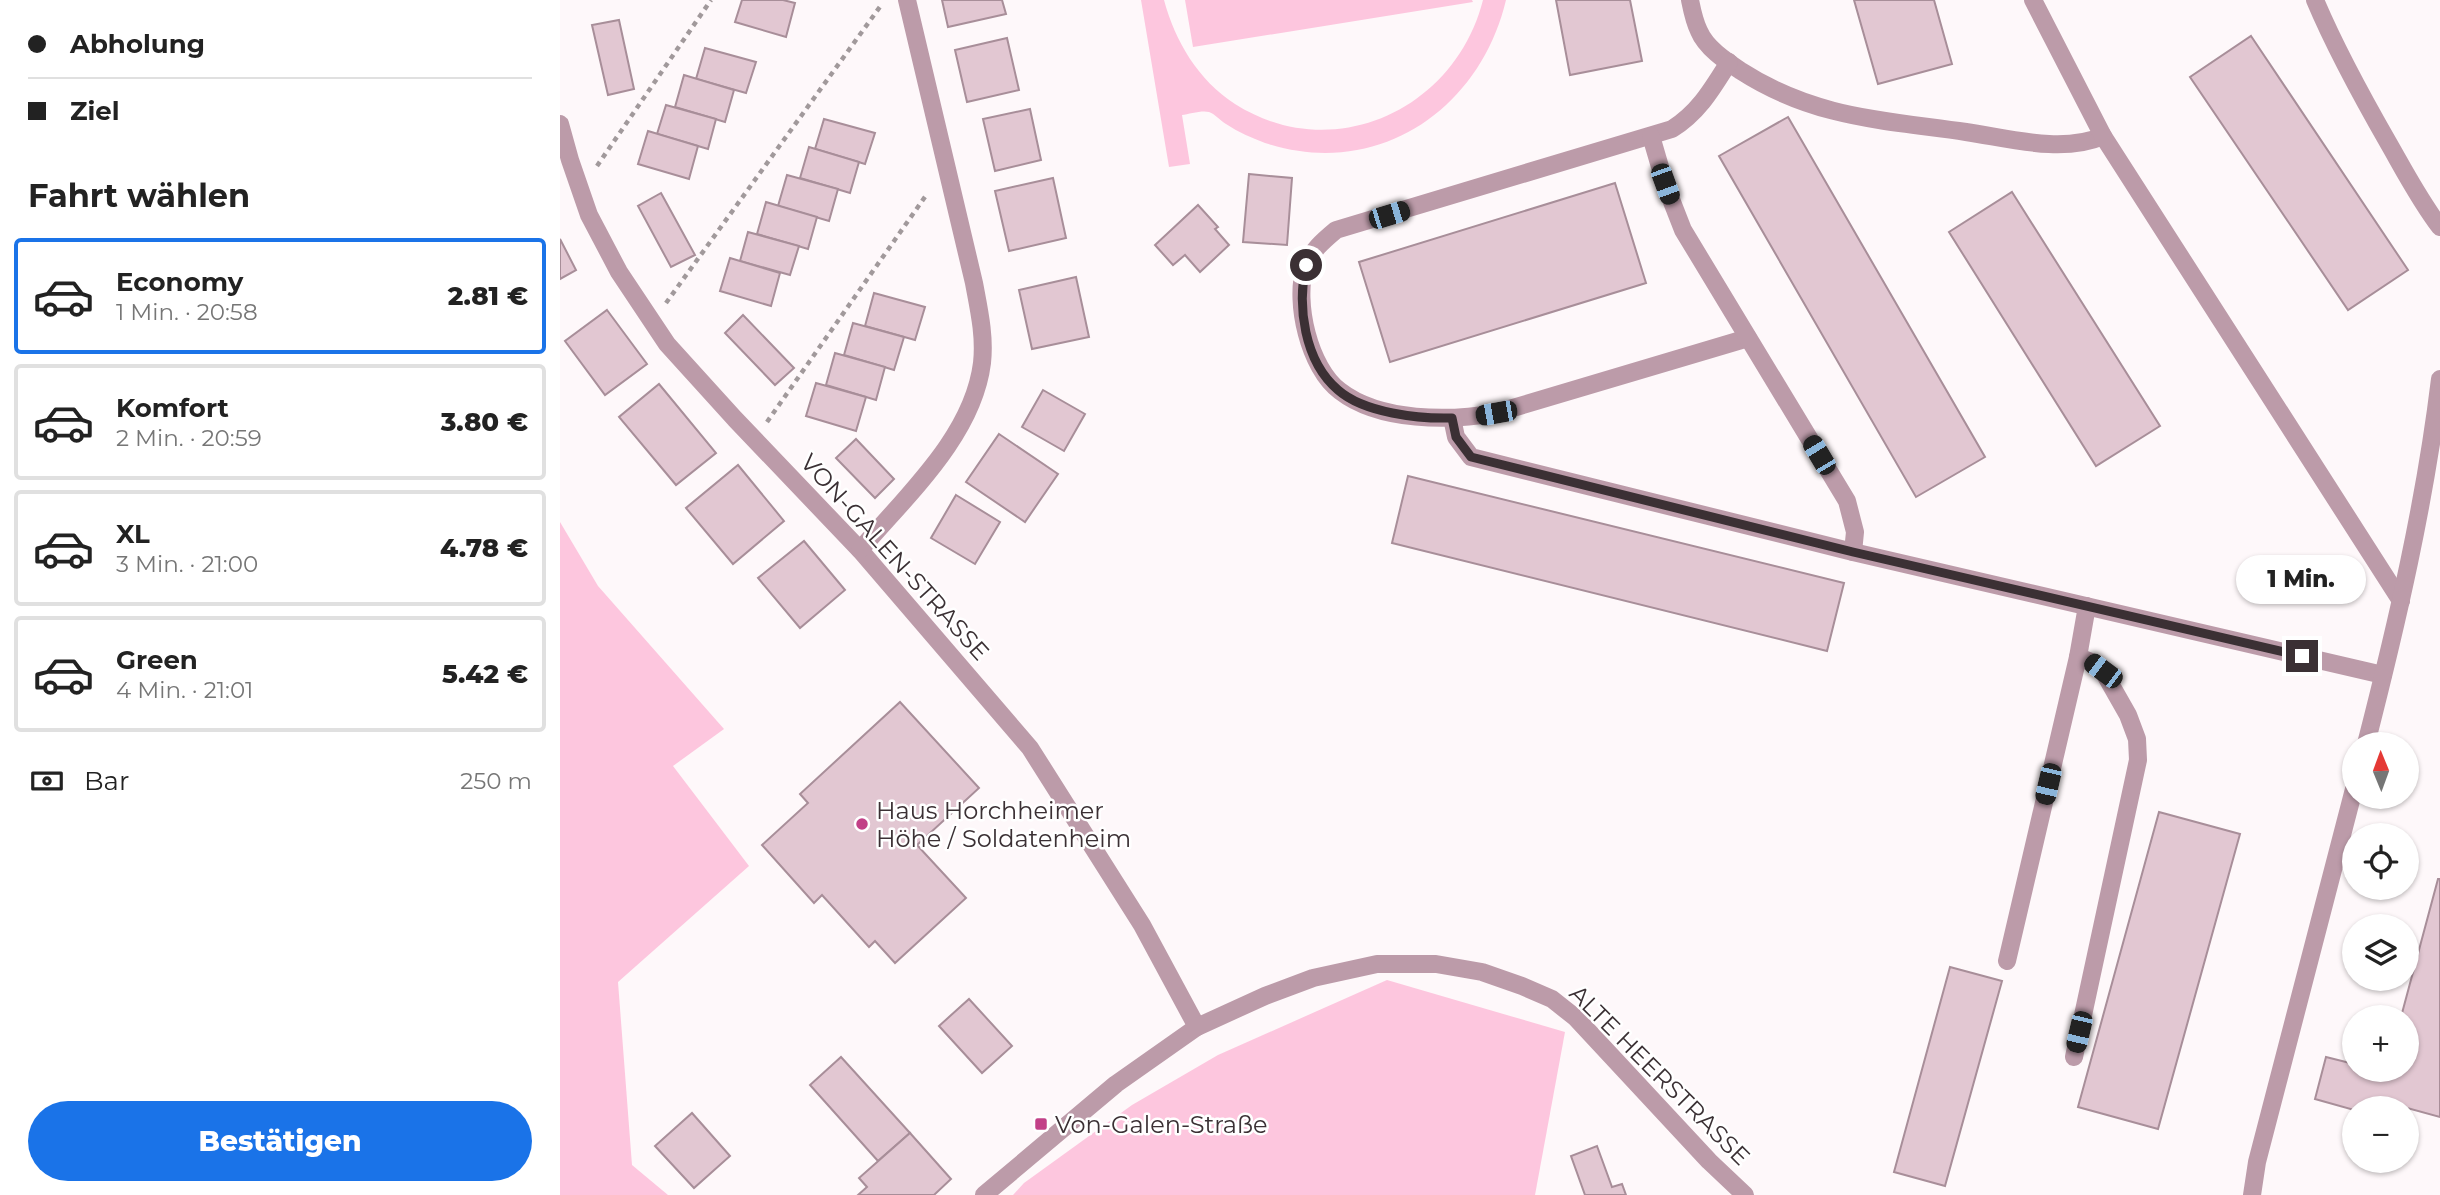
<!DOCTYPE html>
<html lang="de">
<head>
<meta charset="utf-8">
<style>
  :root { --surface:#fff; --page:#f6f6f6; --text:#222; --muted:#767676; --line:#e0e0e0; --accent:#1a73e8 }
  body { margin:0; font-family:Montserrat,sans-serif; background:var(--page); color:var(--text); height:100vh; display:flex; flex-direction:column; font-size:26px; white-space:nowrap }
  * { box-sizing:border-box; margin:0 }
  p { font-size:23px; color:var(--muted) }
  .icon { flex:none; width:38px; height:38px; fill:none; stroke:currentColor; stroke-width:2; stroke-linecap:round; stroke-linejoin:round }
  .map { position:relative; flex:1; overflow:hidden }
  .side { display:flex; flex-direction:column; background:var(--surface); width:560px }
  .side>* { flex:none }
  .guide { display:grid; align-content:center; height:154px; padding:0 28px; background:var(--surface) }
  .needle { width:46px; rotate:359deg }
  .fabs { position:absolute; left:1782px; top:732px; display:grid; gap:14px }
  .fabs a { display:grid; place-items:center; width:77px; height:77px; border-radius:50%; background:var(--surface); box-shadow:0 2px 5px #0004; font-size:35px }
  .end { position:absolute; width:32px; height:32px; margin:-16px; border:9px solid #3b3034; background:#fff; box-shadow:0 0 0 4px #fff }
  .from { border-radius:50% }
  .bubble { position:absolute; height:49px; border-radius:24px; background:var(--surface); box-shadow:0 2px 5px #0004; font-size:23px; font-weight:800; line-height:49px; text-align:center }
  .car { position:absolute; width:21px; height:42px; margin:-21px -10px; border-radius:9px; box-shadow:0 0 5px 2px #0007; background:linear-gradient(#222 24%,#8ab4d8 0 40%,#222 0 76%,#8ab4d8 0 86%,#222 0) }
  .guide b { display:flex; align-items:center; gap:24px; height:66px; font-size:26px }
  .guide b+b { border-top:2px solid var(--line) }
  .guide i { width:18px; height:18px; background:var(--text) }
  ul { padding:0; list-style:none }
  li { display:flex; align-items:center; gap:21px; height:116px; margin:0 14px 10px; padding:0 14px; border:4px solid var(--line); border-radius:7px }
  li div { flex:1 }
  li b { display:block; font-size:26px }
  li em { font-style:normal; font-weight:800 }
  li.selected { border-color:var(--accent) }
  li>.icon { width:63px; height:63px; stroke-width:1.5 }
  h2 { padding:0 28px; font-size:32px; line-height:84px }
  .pay { display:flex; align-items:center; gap:18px; height:77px; padding:0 28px; font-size:26px }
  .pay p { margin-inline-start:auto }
  .cta { display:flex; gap:14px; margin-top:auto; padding:14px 28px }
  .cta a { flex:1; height:80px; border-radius:42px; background:var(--accent); color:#fff; font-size:28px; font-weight:800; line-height:80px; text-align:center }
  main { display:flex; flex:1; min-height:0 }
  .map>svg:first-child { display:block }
  .green { fill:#fdc6de }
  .building { fill:#e2c7d2; stroke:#a88e99; stroke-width:2 }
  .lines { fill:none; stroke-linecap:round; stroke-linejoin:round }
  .path { stroke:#a1999b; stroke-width:4.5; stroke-dasharray:5 5; stroke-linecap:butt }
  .minor { stroke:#bc9ba9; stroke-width:18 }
  .route { stroke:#3b3034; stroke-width:9 }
  .poi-dot { fill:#c24087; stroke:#fff; stroke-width:2.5 }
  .labels { text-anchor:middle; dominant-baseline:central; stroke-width:5; stroke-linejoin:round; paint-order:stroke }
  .street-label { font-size:24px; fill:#3b3034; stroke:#fff }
  .poi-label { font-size:24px; fill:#3b3034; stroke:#fff; text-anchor:start }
</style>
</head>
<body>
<main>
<section class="side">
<div class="guide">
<b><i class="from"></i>Abholung</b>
<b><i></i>Ziel</b>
</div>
<h2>Fahrt wählen</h2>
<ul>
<li class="selected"><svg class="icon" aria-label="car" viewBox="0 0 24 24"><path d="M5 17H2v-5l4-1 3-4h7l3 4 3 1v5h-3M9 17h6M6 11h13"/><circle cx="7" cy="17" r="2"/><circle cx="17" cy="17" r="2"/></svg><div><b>Economy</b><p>1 Min. · 20:58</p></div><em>2.81 €</em></li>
<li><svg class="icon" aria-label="car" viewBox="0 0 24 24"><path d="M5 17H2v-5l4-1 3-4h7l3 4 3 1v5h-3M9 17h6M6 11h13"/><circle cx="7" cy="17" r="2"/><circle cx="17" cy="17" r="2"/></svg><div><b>Komfort</b><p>2 Min. · 20:59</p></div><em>3.80 €</em></li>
<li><svg class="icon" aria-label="car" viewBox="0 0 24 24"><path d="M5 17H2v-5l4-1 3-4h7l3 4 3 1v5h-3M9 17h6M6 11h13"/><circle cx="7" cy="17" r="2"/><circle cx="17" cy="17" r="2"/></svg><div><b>XL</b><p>3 Min. · 21:00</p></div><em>4.78 €</em></li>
<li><svg class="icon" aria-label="car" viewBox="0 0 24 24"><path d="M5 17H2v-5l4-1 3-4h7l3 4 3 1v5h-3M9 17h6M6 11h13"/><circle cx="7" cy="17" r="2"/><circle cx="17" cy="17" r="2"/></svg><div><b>Green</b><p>4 Min. · 21:01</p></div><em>5.42 €</em></li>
</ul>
<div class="pay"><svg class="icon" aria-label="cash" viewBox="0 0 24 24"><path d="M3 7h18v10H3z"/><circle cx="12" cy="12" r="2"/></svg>Bar<p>250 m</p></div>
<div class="cta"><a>Bestätigen</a></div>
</section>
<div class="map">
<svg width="1880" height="1195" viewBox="0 0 1880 1195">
  <rect width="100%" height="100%" fill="#fef8fa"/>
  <g class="green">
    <path d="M 581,0 L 604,0 C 615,41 638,80 675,104 C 773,166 895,110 923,0 L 946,0 C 920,110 817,180 705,143 C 692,138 678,132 666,124 C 661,121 655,114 649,112 C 642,110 629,114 622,115 L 630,164 L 609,167 Z"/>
    <polygon points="625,0 912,0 913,2 633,47"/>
    <polygon points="0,522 38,586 164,729 113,766 189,866 58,982 72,1165 108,1195 0,1195"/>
    <polygon points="827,980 1005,1032 975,1195 453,1195 464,1183 572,1105 658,1055"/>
  </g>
  <g class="building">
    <polygon points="182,0 223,0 235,3 226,37 175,22"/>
    <polygon points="382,0 442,0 446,14 388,27"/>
    <polygon points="996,0 1070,0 1082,61 1010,75"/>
    <polygon points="1294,0 1374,0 1392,64 1318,84"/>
    <polygon points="59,20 74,89 48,95 32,25"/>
    <polygon points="1691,36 1848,270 1788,310 1630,77"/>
    <polygon points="447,38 459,90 407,102 395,50"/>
    <polygon points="145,48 196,62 186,93 136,79"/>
    <polygon points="124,75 174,90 165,122 115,107"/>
    <polygon points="106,105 156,119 148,149 97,134"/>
    <polygon points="470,109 481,160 435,171 423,119"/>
    <polygon points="1228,117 1425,457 1356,497 1159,156"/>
    <polygon points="264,119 315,133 305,164 255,149"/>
    <polygon points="88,131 138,146 129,179 78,164"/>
    <polygon points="249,147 299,162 290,193 240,178"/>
    <polygon points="689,174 732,178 727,245 683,242"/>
    <polygon points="227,175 278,189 269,221 218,206"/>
    <polygon points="493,178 506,238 449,251 435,191"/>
    <polygon points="1055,183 1086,283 830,362 799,262"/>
    <polygon points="1452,192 1600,426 1536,466 1389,232"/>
    <polygon points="101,193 135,255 111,267 78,206"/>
    <polygon points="206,202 257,217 248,249 197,234"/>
    <polygon points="638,205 658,227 655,229 669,245 640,272 625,255 613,265 595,245"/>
    <polygon points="188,232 239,246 230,275 180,261"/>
    <polygon points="0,239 16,270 0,279"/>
    <polygon points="170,258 220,273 211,306 160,291"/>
    <polygon points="516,277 529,337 472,349 459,290"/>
    <polygon points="314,293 365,307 355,340 305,326"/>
    <polygon points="47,310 87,364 45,395 5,341"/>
    <polygon points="183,315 234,368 215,385 165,333"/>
    <polygon points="293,323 344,337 334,370 284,355"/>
    <polygon points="275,353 325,367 316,400 266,385"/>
    <polygon points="256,383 306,397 296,431 246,416"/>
    <polygon points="99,384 156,453 116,485 59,417"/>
    <polygon points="483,390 525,414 504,451 462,427"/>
    <polygon points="439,434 498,474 465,522 406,482"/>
    <polygon points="296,439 334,479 315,498 276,458"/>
    <polygon points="178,465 224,521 173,564 126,508"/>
    <polygon points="848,476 1284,583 1267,651 832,543"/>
    <polygon points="396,495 440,522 415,564 371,538"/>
    <polygon points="244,541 285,590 240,628 198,578"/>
    <polygon points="340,702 419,788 357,845 406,898 335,963 315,941 309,947 262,895 254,903 202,845 248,803 240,794"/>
    <polygon points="1599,812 1680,834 1598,1129 1518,1107"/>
    <polygon points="1878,879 1880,879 1880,1117 1840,1106 1794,1108 1794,1110 1755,1099 1766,1057 1794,1064 1794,1069 1812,1069 1826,1073 1827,1069 1846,1069 1846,1017 1841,1017"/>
    <polygon points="1390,967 1442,981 1385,1186 1334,1172"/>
    <polygon points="409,999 452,1046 422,1073 379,1026"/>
    <polygon points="281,1057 350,1133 318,1161 250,1085"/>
    <polygon points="132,1113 170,1156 134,1188 95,1146"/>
    <polygon points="350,1133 391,1179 374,1195 298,1195 307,1187 299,1178"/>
    <polygon points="1037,1146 1052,1187 1062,1184 1066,1195 1025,1195 1011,1156"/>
  </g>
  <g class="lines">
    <g class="path">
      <polyline points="37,166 151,0"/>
      <polyline points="106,303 322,4"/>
      <polyline points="207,422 367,194"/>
    </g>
    <g class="minor">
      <path d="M 1130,0 C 1132,10 1134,21 1139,31 C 1146,48 1166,61 1181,71 C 1254,118 1323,120 1406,132 C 1448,138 1502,154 1543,136"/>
      <polyline points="1473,0 1543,136 1841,601"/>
      <path d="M 1755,0 C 1776,50 1802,97 1829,144 C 1845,172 1860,201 1880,227"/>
      <path d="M 1169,62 C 1152,89 1139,112 1112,129 L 776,230 C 764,240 750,252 745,267 C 734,302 749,368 780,391 C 820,422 890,421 936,413 L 1188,338"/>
      <polyline points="0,124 10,160 29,215 59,272 107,344 175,419 300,550 470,748 582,925 637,1027"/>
      <polyline points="1091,136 1105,184 1123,230 1287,501 1295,532 1293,552"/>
      <polyline points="892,418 896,437 911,457 1293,552 1823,675"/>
      <path d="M 300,550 C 346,496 413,436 422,363 C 425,336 419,310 414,283 L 347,0"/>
      <path d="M 1806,744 C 1837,623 1865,503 1880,379"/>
      <polyline points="1447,961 1518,657 1527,606"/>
      <polyline points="1514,1057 1578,760 1577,739 1568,715 1543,671 1531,662 1518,657"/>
      <polyline points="424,1195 556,1084 637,1027 705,996 753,978 817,964 876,964 922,972 962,986 992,999 1016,1018 1149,1161 1185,1195"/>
      <polyline points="1692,1195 1697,1162 1794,789"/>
    </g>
  </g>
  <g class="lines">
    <path class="route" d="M 746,265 C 737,306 744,361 778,390 C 804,413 859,419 892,418 L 896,437 L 911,457 L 1293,552 L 1742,656"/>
  </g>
  <g class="poi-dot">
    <circle cx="302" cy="824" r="7"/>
    <rect x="474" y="1117" width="14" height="14" rx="3.5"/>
  </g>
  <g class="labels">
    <g class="street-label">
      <text transform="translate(335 557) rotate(48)">VON-GALEN-STRASSE</text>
      <text transform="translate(1100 1075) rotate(45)">ALTE HEERSTRASSE</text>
    </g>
    <g class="poi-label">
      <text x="316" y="810">Haus Horchheimer<tspan x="316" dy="28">Höhe / Soldatenheim</tspan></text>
      <text x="495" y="1124">Von-Galen-Straße</text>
    </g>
  </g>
</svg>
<div class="fabs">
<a><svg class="needle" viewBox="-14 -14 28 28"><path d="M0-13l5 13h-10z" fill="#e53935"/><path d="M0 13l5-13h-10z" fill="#767676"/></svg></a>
<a><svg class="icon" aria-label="locate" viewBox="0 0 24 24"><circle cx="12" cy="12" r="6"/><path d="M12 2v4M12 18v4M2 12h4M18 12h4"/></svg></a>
<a><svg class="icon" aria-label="layers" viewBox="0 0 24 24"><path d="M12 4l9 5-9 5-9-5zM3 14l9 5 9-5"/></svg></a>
<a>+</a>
<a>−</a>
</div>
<i class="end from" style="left:746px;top:265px"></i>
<i class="end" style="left:1742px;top:656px"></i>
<div class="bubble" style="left:1676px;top:555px;width:130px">1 Min.</div>
<i class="car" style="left:1105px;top:184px;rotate:160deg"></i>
<i class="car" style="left:829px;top:215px;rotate:73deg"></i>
<i class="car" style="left:936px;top:413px;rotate:260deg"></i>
<i class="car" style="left:1259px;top:455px;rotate:329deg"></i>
<i class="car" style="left:1543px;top:671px;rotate:307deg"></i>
<i class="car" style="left:1488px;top:784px;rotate:193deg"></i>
<i class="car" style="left:1519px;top:1032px;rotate:193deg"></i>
</div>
</main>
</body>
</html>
